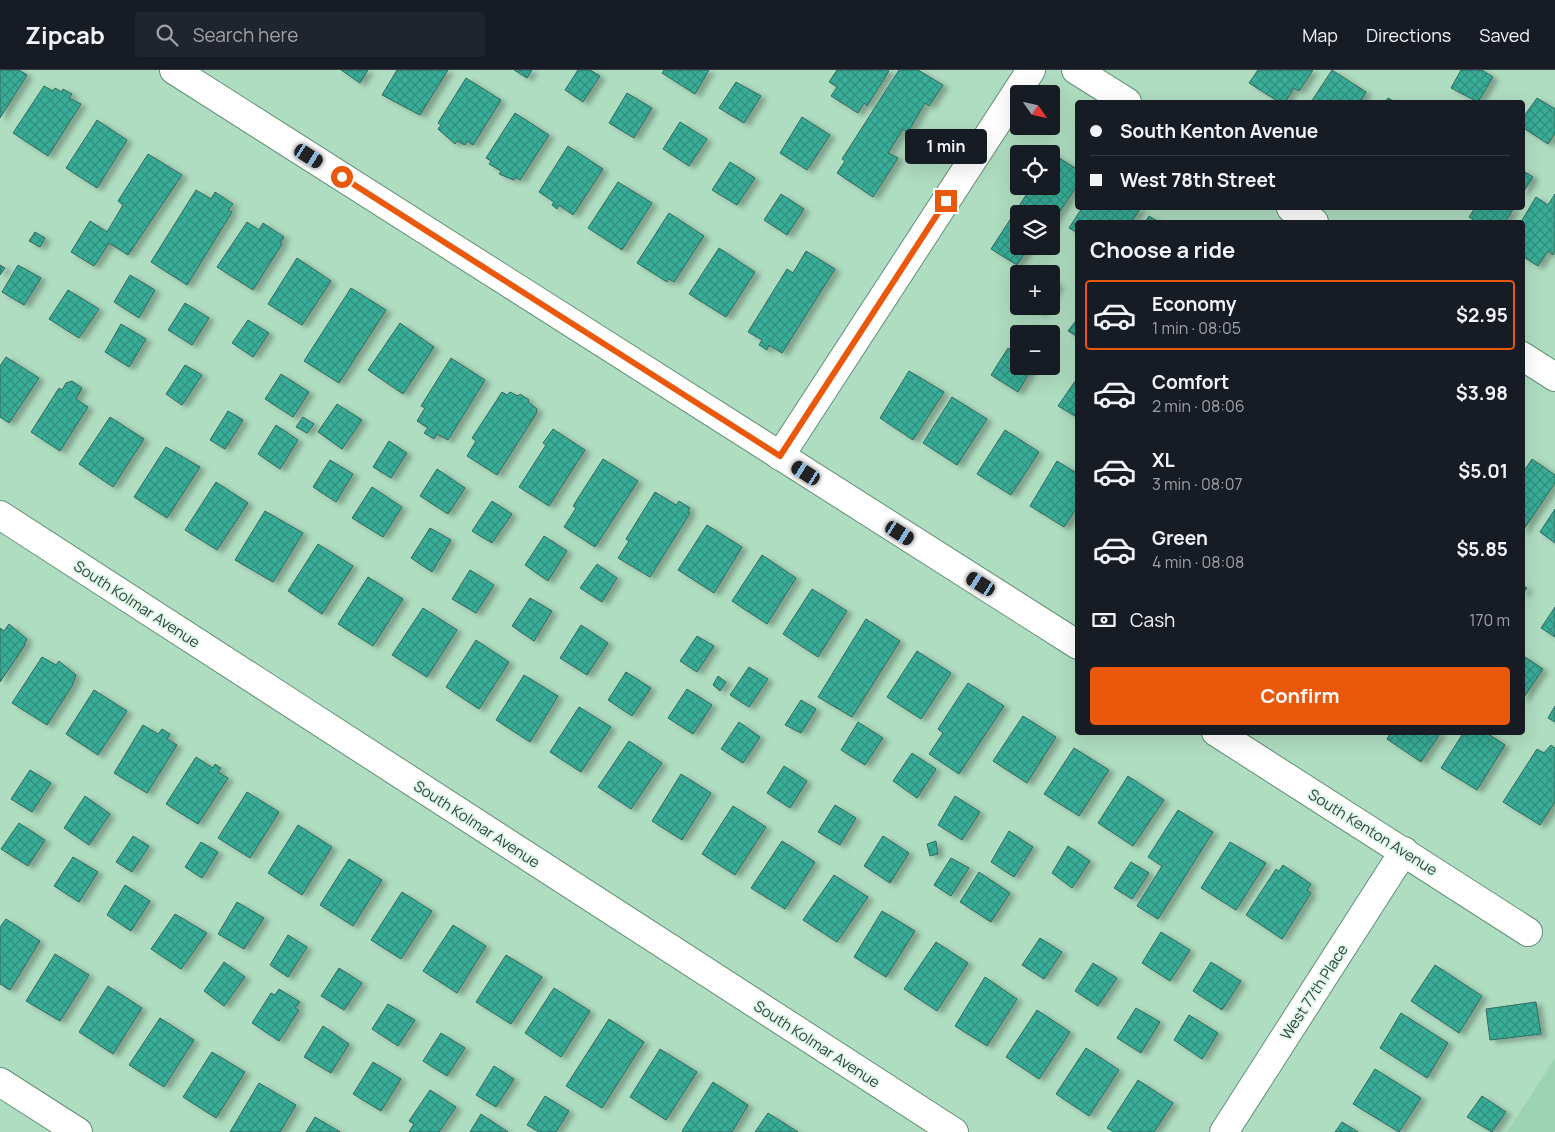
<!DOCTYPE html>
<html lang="en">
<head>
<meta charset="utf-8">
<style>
  :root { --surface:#171b24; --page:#20242c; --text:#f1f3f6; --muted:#9ea1a6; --line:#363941; --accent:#ea580c }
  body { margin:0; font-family:Manrope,sans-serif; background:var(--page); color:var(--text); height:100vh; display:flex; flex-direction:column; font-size:19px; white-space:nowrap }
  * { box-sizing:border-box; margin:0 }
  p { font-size:16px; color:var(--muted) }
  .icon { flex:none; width:28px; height:28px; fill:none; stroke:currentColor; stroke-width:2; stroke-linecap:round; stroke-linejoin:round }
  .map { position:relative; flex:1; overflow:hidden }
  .drawer { position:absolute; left:1075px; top:150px; width:450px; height:515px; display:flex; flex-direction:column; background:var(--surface); border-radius:5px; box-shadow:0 5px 20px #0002 }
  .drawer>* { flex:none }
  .guide { position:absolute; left:1075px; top:30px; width:450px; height:110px; border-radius:5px; box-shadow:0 5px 20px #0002; display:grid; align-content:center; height:110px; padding:0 15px; background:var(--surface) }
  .needle { width:32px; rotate:124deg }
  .controls { position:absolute; left:1010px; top:15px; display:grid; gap:10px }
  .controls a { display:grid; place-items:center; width:50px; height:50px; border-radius:5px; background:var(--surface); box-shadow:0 5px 20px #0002; font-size:25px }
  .end { position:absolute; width:22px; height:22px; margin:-11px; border:6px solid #ea580c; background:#fff; box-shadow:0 0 0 2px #fff }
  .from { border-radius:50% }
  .bubble { position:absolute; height:35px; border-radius:5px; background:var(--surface); box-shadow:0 5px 20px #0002; font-size:16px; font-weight:700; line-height:35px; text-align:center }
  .car { position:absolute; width:15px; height:30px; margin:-15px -8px; border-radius:6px; box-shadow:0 0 4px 1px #0007; background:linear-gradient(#222 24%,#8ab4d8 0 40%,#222 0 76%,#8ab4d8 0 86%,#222 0) }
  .guide b { display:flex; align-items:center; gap:18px; height:48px; font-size:19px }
  .guide b+b { border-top:1px solid var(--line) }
  .guide i { width:12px; height:12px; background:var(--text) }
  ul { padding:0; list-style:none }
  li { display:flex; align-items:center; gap:15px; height:70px; margin:0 10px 8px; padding:0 5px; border:2px solid transparent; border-radius:5px }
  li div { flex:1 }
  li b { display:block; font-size:19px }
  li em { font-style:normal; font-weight:700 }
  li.current { border-color:var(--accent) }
  li>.icon { width:45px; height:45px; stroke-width:1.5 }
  h2 { padding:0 15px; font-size:22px; line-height:60px }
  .pay { display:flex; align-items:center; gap:12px; height:55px; padding:0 15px; font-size:19px }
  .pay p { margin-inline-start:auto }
  .action { display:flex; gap:10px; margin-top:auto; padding:10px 15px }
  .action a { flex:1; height:58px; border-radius:5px; background:var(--accent); color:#fff; font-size:20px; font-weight:700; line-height:58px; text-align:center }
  header { display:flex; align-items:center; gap:30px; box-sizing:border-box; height:70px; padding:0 25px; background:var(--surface); border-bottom:1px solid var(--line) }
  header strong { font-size:24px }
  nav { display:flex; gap:28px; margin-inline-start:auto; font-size:18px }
  .search { width:350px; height:45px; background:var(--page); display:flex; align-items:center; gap:12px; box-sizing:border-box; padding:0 18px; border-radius:5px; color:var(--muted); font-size:19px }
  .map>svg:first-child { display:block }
  .built { fill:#9cd3b2 }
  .building { fill:url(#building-cross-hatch); stroke:#336b5f; filter:url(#shadow) }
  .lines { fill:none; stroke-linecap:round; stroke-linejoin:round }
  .minor-casing { stroke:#638f75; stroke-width:30 }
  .minor { stroke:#fff; stroke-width:28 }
  .route { stroke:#ea580c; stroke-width:6 }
  .labels { text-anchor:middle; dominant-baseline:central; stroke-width:4; stroke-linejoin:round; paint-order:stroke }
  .street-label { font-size:15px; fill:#2e4136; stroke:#e0f8e9 }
</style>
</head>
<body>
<header>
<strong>Zipcab</strong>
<div class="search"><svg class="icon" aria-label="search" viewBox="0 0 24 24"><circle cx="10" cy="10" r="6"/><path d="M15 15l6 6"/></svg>Search here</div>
<nav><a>Map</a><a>Directions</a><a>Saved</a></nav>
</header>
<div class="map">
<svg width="1555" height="1062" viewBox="0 0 1555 1062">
  <defs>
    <pattern id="building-cross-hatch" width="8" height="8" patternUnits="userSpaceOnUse" patternTransform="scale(1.25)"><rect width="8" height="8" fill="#39ae98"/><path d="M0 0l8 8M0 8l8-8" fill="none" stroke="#308f7d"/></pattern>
    <filter id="shadow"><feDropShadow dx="5.5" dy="3" stdDeviation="2.5" flood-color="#0004"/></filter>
  </defs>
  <rect width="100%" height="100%" fill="#afddc1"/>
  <polygon class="built" points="1555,988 1555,1062 1507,1062"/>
  <g class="building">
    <polygon points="0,0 19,0 27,5 0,48"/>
    <polygon points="341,0 368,0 360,13"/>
    <polygon points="397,0 448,0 420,45 382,25"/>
    <polygon points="514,0 532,0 527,8"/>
    <polygon points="578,0 590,0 600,6 583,32 565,20"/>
    <polygon points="664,0 709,0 695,24 662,3"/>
    <polygon points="837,0 888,0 889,1 867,36 864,33 858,43 831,26 837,17 829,12"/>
    <polygon points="899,0 918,0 943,15 929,36 925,33 908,62 903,59 888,83 898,88 873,127 837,103 845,91 842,89"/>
    <polygon points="1258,0 1313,0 1299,21 1294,18 1285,32 1279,32 1249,13"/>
    <polygon points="1332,0 1366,22 1360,32 1311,32"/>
    <polygon points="1461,0 1482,0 1493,7 1478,32 1451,18"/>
    <polygon points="466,8 501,30 473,75 467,71 465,75 457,71 455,74 438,59 441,55 438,53"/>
    <polygon points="736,12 761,26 744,53 719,38"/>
    <polygon points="44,16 53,21 55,18 62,22 63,19 72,24 69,28 81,34 48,86 13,63"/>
    <polygon points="627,23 652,38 634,68 609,53"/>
    <polygon points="1388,28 1395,32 1385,32"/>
    <polygon points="1537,28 1555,39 1555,63 1548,74 1522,57 1522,49"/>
    <polygon points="515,43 549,65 520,110 516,107 514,110 499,104 501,101 489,94 491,91 486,88"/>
    <polygon points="802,47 830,65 807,100 780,83"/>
    <polygon points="97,50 127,70 97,118 66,98"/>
    <polygon points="680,52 707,69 689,96 663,79"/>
    <polygon points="568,76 603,99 573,145 559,135 557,139 552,135 554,132 539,122"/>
    <polygon points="148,84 182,105 128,185 109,173 94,196 71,182 90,151 107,162 123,135 118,131"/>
    <polygon points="1053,84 1078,100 1078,114 1051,155 1051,144 1019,144 1019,176 1029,176 1017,195 991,179 1032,116 1051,116 1051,87"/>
    <polygon points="730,92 755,108 737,135 712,120"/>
    <polygon points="1522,100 1533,107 1522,124"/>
    <polygon points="618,112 652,133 622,180 588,158"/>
    <polygon points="196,120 211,129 215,122 233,134 228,140 232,142 187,215 151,192"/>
    <polygon points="781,124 804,139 787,165 764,150"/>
    <polygon points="1555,124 1555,181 1553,185 1548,181 1538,196 1522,186 1522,152 1521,152 1536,127 1548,135"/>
    <polygon points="1082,138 1141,138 1131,152 1078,152 1078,163 1069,158"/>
    <polygon points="1475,138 1514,138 1505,152 1477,152 1469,147"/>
    <polygon points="669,143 704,166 674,212 669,209 667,212 637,193"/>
    <polygon points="1149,146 1159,152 1145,152"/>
    <polygon points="247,152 259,160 263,153 284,167 280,173 282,174 253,220 217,197"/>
    <polygon points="35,162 45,168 40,177 29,171"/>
    <polygon points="719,178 755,202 726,247 689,224"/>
    <polygon points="806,181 835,199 782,283 769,275 767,280 759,275 762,270 748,262 787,199 793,203"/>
    <polygon points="297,188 331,211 302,255 268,234"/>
    <polygon points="0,195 5,198 0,205"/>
    <polygon points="18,195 41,208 24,235 2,222"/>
    <polygon points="130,205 155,220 139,248 114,232"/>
    <polygon points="1051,211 1058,215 1051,226"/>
    <polygon points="351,218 386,240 339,313 304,291"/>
    <polygon points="68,220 99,239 79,268 49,249"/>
    <polygon points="185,233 209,248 192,275 168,260"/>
    <polygon points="1030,236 1045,236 1041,243"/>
    <polygon points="1078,248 1078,267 1068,261"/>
    <polygon points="248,250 269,263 253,287 232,273"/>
    <polygon points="400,253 434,277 403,324 368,300"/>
    <polygon points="121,254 146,269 129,297 105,282"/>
    <polygon points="1008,278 1019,285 1019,296 1033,296 1018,322 991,305"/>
    <polygon points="6,287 39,308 9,353 0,347 0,296"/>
    <polygon points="451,288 485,310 448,370 437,364 434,369 424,363 428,358 417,351 425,338 421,336"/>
    <polygon points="185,295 202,305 182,335 166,324"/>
    <polygon points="909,301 944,322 913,370 880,348"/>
    <polygon points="281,304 309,322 293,347 265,329"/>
    <polygon points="1078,307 1078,343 1075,346 1058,336"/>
    <polygon points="72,311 82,318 76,329 88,337 60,381 31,362 59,318 62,320 66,313"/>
    <polygon points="502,322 507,325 510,322 518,326 520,324 529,330 528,332 537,339 536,344 497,405 467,386 476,371 472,368"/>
    <polygon points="952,327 987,349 957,395 923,373"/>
    <polygon points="337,334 362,350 342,379 318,362"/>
    <polygon points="228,341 243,350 225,379 210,370"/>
    <polygon points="110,347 144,369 113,417 79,394"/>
    <polygon points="303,347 314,354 307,363 296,357"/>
    <polygon points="276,355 298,370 280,399 258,384"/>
    <polygon points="553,359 585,380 549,436 519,417 546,375 543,373"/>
    <polygon points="1005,360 1039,382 1011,425 977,404"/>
    <polygon points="389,371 407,383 391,408 373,397"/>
    <polygon points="166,377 200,397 167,448 134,427"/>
    <polygon points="603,389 638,411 595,477 564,457 576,438 573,436"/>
    <polygon points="1532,389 1555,405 1555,413 1522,462 1522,404"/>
    <polygon points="330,390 353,404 336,432 313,417"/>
    <polygon points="1057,391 1078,404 1078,436 1064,457 1030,436"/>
    <polygon points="437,399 465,418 448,444 420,426"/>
    <polygon points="216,412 248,433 217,480 185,460"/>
    <polygon points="372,417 402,437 383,467 352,448"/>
    <polygon points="655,422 676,435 679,431 690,438 688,442 690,443 650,507 618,488 629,471 626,469"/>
    <polygon points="492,431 512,444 492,473 472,461"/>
    <polygon points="1555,439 1555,473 1540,462"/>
    <polygon points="265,441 303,463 273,512 235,490"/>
    <polygon points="707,455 742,477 714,523 678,500"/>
    <polygon points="430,458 451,470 432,502 411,488"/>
    <polygon points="544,466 567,481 548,511 525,495"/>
    <polygon points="318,474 353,496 322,544 288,521"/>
    <polygon points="762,485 796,508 767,554 732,531"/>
    <polygon points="597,494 617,508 602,532 580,518"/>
    <polygon points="470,500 494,515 476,543 452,529"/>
    <polygon points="368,507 403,529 373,576 338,554"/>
    <polygon points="1522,515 1527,518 1522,525"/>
    <polygon points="812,519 847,541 818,587 783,564"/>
    <polygon points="530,528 552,541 534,571 512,556"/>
    <polygon points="1555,537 1555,567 1541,558"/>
    <polygon points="423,538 457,560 427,607 392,585"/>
    <polygon points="866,549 900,571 852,647 818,627"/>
    <polygon points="9,554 27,569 24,574 25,575 0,612 0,558 4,561"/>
    <polygon points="581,555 608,573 587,605 560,588"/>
    <polygon points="697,566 714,576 697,602 680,591"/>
    <polygon points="476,570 509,592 479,639 446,617"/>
    <polygon points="917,581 951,603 921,649 887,627"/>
    <polygon points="1522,585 1543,599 1522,630"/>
    <polygon points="42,587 56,595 59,591 76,605 72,616 47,655 12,633"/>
    <polygon points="749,597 768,609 749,637 730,625"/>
    <polygon points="626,602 651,618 632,646 608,630"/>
    <polygon points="524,605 558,626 530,672 496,650"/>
    <polygon points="718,606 726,612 720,621 713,615"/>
    <polygon points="968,613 1004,636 959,704 929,684 943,663 938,659"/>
    <polygon points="687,619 712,635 693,664 668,648"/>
    <polygon points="94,620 127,641 98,685 66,664"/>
    <polygon points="801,630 816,639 801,663 785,655"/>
    <polygon points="1555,636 1555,652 1548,648"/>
    <polygon points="579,637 611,657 581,702 550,682"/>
    <polygon points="1023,646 1056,667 1027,713 993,691"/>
    <polygon points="739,652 760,667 743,693 721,679"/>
    <polygon points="858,652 883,668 865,695 841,680"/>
    <polygon points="143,655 158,664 162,659 170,664 167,669 177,675 147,723 114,703"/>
    <polygon points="1391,662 1441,662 1421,692 1387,669"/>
    <polygon points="1464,662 1485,662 1505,675 1477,720 1441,698"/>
    <polygon points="629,671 662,693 631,739 598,717"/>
    <polygon points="1551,675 1555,678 1555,732 1540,755 1503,732 1537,679 1544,683"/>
    <polygon points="1074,678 1109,700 1079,746 1044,724"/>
    <polygon points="912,683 936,699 917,728 893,711"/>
    <polygon points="196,687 213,698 215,694 221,698 218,702 228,708 198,754 166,734"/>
    <polygon points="784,696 807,711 790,738 767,723"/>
    <polygon points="30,700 51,713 32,742 11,729"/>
    <polygon points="681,704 711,723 682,770 652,751"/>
    <polygon points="1128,706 1164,730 1133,776 1098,753"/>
    <polygon points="247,722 279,742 250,788 218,768"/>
    <polygon points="85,726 110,744 89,775 64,758"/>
    <polygon points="955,726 980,742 962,770 938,755"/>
    <polygon points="835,735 856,748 840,775 818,762"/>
    <polygon points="733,736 766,757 735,805 702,784"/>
    <polygon points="1178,740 1213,762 1158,849 1137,836 1162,796 1148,787"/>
    <polygon points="19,753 45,770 28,796 1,779"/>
    <polygon points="298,755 332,777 302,825 268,803"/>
    <polygon points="1009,761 1033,777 1014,807 991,792"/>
    <polygon points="133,766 149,776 132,802 116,792"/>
    <polygon points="883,766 909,783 890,813 864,796"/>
    <polygon points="782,771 815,792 785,839 751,818"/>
    <polygon points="936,771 938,784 930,786 927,774"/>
    <polygon points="201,772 218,782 202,808 185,797"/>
    <polygon points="1230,772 1266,793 1236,840 1201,818"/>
    <polygon points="1068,776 1090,791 1072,818 1052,803"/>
    <polygon points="73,787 98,802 79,832 54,816"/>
    <polygon points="951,788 969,798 951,826 934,815"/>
    <polygon points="349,789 382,810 353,856 320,835"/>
    <polygon points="1131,792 1149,803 1132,829 1114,818"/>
    <polygon points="1283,795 1311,814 1307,820 1311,823 1282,869 1246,845 1276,799 1279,801"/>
    <polygon points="979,802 1010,823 991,852 960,832"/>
    <polygon points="834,805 868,827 837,872 803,850"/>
    <polygon points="125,815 150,831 131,861 107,845"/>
    <polygon points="402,822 432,841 401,889 371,870"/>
    <polygon points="237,832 264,848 244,879 218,864"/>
    <polygon points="882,841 915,861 886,907 854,887"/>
    <polygon points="175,844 207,863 181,899 151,879"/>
    <polygon points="6,849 40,871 10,920 0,914 0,857"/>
    <polygon points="453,855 486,876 457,923 423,901"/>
    <polygon points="1161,862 1190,880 1170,911 1142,893"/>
    <polygon points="288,865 307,877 288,907 270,895"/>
    <polygon points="1040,868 1062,882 1044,909 1022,895"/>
    <polygon points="936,872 968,893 937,941 904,919"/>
    <polygon points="55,884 89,905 60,951 26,931"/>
    <polygon points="506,885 542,907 511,954 476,932"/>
    <polygon points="224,892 245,907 224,936 204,921"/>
    <polygon points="1211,892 1241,911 1222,940 1193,921"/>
    <polygon points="1093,893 1117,908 1098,936 1075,921"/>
    <polygon points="1435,895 1482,926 1459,963 1411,931"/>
    <polygon points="339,898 362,913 344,940 321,926"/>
    <polygon points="985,907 1017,929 987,976 955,956"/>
    <polygon points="108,916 142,938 113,984 79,962"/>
    <polygon points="554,918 590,941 561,987 525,963"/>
    <polygon points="279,919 300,932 295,938 299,940 279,971 252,953 271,923 275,925"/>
    <polygon points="1536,932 1541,964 1490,970 1486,939"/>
    <polygon points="388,934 415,950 398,976 372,959"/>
    <polygon points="1136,938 1160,952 1141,983 1117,968"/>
    <polygon points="1037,940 1070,962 1039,1009 1006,987"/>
    <polygon points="1401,943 1448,973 1427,1008 1380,978"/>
    <polygon points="1189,945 1218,963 1202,989 1174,970"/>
    <polygon points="160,948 194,970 164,1017 129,995"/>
    <polygon points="609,949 644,972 602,1038 566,1016"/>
    <polygon points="323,956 349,974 331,1003 304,987"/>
    <polygon points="441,963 465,978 447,1006 423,991"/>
    <polygon points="1086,978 1119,1000 1089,1046 1056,1024"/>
    <polygon points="660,979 697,1002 666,1050 630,1027"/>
    <polygon points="212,982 245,1002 216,1048 183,1027"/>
    <polygon points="373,992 401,1009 381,1041 353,1024"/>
    <polygon points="494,996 514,1009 496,1037 476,1025"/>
    <polygon points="1375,999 1421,1028 1399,1062 1353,1034"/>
    <polygon points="1138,1010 1173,1033 1154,1062 1114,1062 1107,1058"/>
    <polygon points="713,1012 748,1035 732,1062 685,1062 682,1061"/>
    <polygon points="259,1013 296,1035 280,1062 230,1062"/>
    <polygon points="430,1020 456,1037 439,1062 409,1062 414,1054 409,1051"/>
    <polygon points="545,1026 569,1041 556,1062 539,1062 527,1055"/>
    <polygon points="1482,1026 1506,1042 1492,1062 1467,1047"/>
    <polygon points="768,1043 798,1062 755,1062"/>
    <polygon points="481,1044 508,1062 470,1062"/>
    <polygon points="315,1047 340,1062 306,1062"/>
    <polygon points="1342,1052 1358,1062 1335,1062"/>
  </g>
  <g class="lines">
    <g class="minor-casing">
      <g id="minor">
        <polyline points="174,0 1078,575"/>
        <polyline points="1076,0 1127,32"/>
        <polyline points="1291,138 1314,152"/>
        <polyline points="1522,286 1555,307"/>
        <polyline points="780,386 1031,0"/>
        <polyline points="0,445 954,1062"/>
        <polyline points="1216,662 1528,862"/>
        <polyline points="0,1012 78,1062"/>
        <polyline points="1224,1062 1404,781"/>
      </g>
    </g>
    <use href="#minor" class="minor"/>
  </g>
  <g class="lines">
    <polyline class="route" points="342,107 780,386 946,131"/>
  </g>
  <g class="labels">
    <g class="street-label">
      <text transform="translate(137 534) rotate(33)">South Kolmar Avenue</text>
      <text transform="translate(477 754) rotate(33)">South Kolmar Avenue</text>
      <text transform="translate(1373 762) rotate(32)">South Kenton Avenue</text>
      <text transform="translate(1314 922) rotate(-57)">West 77th Place</text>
      <text transform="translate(817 974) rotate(33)">South Kolmar Avenue</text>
    </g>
  </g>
</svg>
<div class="controls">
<a><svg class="needle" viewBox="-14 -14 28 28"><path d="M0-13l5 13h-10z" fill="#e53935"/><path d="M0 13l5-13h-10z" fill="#9ea1a6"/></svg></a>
<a><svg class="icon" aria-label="locate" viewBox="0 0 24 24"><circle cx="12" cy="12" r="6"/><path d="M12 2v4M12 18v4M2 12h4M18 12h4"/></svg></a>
<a><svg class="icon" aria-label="layers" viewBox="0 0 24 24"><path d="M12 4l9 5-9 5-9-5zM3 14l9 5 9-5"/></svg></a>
<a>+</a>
<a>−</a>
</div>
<i class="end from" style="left:342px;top:107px"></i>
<i class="end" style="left:946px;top:131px"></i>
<div class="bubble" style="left:905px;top:59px;width:82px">1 min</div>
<i class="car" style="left:309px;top:86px;rotate:122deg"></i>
<i class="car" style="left:806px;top:403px;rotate:303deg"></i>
<i class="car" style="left:900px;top:463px;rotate:122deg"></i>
<i class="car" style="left:981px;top:514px;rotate:302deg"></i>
<div class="guide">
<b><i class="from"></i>South Kenton Avenue</b>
<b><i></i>West 78th Street</b>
</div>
<section class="drawer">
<h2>Choose a ride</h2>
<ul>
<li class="current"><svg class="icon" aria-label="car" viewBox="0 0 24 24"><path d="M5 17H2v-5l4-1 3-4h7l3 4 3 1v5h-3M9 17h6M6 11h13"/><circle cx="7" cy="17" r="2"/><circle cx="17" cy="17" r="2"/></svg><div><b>Economy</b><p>1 min · 08:05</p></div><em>$2.95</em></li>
<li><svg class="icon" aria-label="car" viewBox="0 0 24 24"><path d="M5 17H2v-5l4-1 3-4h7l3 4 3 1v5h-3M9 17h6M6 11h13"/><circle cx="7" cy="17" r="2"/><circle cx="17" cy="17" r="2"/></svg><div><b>Comfort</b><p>2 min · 08:06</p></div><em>$3.98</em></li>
<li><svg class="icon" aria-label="car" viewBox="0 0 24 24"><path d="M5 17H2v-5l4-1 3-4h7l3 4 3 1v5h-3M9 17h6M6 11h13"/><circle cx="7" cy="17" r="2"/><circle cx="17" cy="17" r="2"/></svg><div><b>XL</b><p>3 min · 08:07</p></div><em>$5.01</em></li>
<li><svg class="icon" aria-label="car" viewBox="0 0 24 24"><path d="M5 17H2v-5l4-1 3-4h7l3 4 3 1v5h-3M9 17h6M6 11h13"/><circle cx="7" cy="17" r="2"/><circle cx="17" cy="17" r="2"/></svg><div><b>Green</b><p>4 min · 08:08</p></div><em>$5.85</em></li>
</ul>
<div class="pay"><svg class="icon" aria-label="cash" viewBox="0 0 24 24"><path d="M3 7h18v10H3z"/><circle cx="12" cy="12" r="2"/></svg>Cash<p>170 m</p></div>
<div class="action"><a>Confirm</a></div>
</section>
</div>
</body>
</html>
